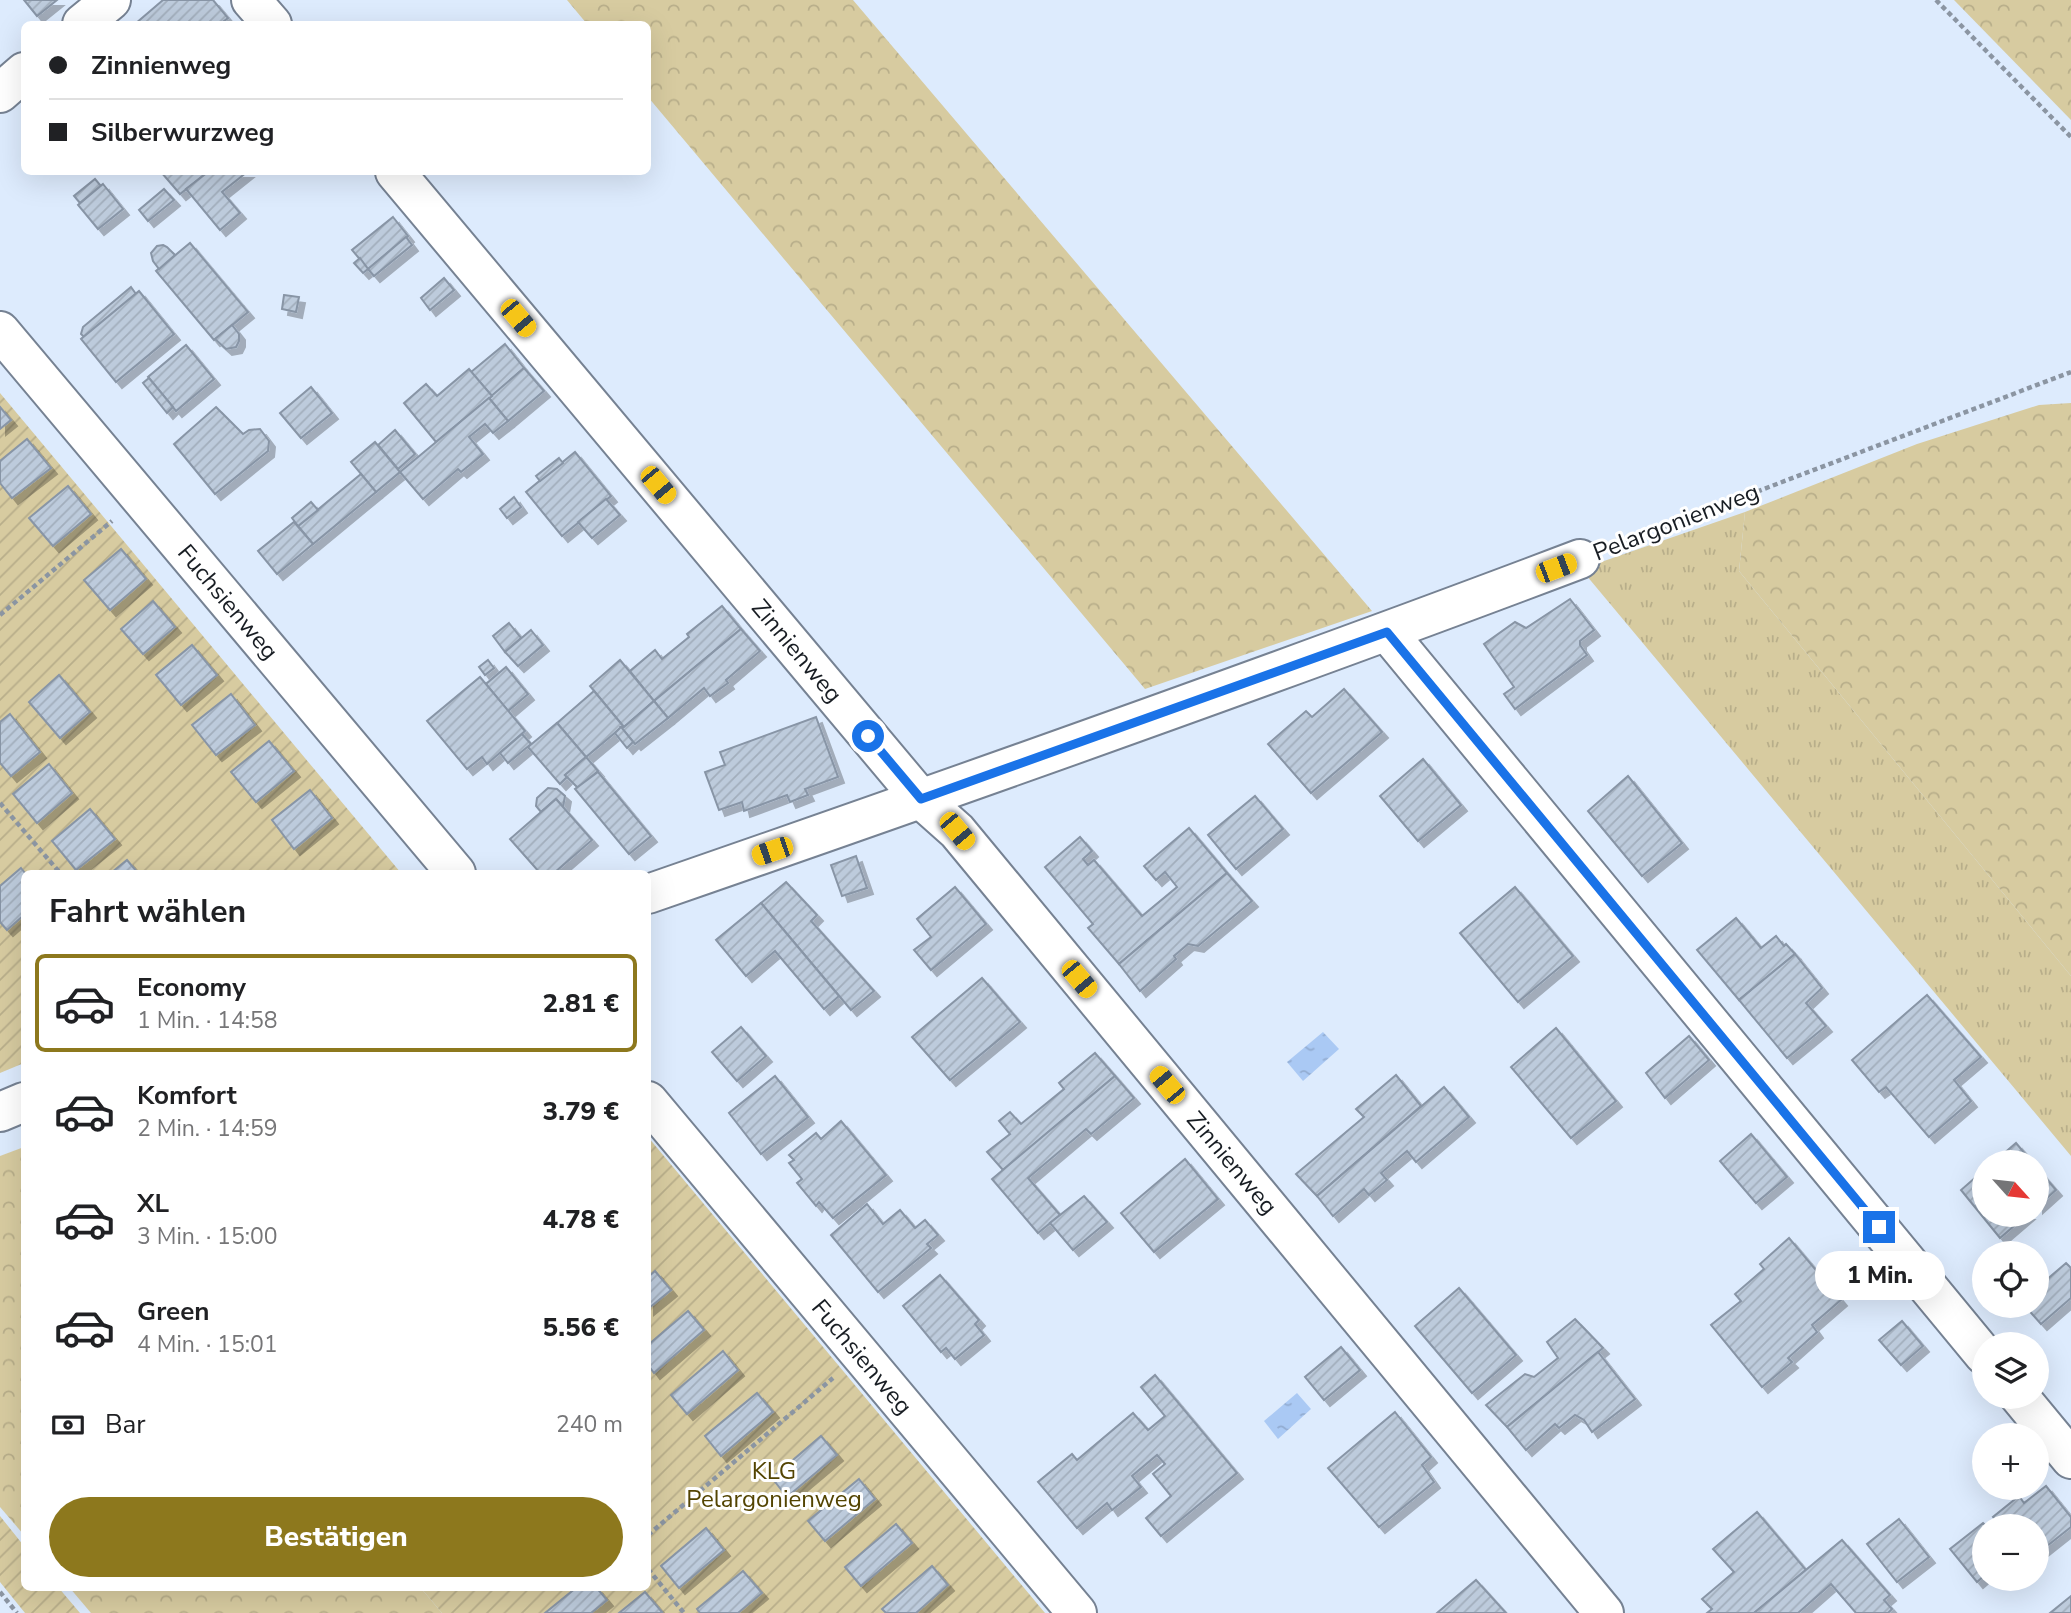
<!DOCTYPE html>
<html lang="de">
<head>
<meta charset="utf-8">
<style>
  :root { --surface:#fff; --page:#f2f2f2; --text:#202124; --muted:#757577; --line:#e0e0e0; --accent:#8d781d }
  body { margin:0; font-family:"Nunito Sans",sans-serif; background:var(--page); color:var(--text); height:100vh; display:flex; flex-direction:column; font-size:26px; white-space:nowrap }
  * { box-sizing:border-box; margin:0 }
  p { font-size:23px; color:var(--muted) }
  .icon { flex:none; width:38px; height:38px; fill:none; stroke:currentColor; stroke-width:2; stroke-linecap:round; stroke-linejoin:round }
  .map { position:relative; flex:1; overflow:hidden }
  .sheet { position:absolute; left:21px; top:870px; width:630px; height:721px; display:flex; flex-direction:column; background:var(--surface); border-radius:10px; box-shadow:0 7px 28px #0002 }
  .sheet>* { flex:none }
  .top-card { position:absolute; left:21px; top:21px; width:630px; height:154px; border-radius:10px; box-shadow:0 7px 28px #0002; display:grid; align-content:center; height:154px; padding:0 28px; background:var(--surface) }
  .needle { width:46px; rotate:117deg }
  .buttons { position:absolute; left:1972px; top:1150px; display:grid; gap:14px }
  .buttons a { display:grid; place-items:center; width:77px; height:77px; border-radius:50%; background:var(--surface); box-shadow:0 7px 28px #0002; font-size:35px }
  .end { position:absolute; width:32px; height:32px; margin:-16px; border:9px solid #1a73e8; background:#fff; box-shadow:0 0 0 4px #fff }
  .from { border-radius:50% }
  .bubble { position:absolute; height:49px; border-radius:24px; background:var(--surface); box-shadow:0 7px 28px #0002; font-size:23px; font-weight:800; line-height:49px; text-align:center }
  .car { position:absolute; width:21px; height:42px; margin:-21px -10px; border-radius:9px; box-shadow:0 0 5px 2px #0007; background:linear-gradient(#f5c518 24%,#345 0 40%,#f5c518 0 76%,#345 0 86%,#f5c518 0) }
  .top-card b { display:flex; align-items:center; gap:24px; height:66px; font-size:26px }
  .top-card b+b { border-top:2px solid var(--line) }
  .top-card i { width:18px; height:18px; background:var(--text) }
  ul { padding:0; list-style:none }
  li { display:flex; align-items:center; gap:21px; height:98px; margin:0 14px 10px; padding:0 14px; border:4px solid transparent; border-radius:10px }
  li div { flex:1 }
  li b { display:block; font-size:26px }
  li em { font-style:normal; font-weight:800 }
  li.selected { border-color:var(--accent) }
  li>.icon { width:63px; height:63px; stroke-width:1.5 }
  h2 { padding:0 28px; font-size:32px; line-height:84px }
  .pay { display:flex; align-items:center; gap:18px; height:77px; padding:0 28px; font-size:26px }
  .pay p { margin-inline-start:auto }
  .primary-button { display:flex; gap:14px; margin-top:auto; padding:14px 28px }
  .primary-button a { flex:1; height:80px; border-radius:42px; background:var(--accent); color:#fff; font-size:28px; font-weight:800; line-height:80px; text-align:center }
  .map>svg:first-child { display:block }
  .grass { fill:url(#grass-tufts) }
  .forest { fill:url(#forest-crowns) }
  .garden { fill:url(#garden-furrows) }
  .water { fill:url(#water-ripples) }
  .building { fill:url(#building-hatch); stroke:#8895a6; stroke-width:2; filter:url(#shadow) }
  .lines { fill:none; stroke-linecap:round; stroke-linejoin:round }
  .minor-casing { stroke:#768293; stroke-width:42 }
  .path { stroke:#8b95a2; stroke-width:4.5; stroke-dasharray:5 3.5; stroke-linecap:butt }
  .minor { stroke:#fff; stroke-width:38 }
  .route { stroke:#1a73e8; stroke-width:9 }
  .labels { text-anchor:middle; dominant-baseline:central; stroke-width:6; stroke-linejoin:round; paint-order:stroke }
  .street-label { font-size:24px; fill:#181d23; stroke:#fff }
  .park-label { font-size:24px; fill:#534402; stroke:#fff }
</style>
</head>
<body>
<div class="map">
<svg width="2071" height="1613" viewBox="0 0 2071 1613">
  <defs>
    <pattern id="grass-tufts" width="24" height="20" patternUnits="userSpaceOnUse" patternTransform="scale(1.75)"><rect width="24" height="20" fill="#d7cba0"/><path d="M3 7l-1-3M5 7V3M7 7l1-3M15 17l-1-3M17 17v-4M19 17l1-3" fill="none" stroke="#b8ae8a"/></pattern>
    <pattern id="forest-crowns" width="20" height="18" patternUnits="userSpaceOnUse" patternTransform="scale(1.75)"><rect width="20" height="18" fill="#d7cba0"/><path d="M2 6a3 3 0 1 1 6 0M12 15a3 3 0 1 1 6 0" fill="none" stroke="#b8ae8a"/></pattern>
    <pattern id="garden-furrows" width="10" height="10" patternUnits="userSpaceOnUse" patternTransform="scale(1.75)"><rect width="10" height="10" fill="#d7cba0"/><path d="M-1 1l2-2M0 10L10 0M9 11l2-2" fill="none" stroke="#b8ae8a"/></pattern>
    <pattern id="water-ripples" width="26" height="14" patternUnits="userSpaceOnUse" patternTransform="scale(1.75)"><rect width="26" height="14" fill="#aac9f4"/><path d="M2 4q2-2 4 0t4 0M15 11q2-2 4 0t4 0" fill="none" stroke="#92acd1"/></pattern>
    <pattern id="building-hatch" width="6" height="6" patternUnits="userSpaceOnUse" patternTransform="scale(1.75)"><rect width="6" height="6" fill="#bdcbdc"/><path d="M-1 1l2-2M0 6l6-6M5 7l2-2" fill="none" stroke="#a2aebc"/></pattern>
    <filter id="shadow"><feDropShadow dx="6" dy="6" stdDeviation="0" flood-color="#0004"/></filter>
  </defs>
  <rect width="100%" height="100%" fill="#ddebfd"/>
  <polygon class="grass" points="1745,512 1739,571 2071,976 2071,1156 1581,569"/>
  <g class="forest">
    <polygon points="567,0 853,0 1372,611 1145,689 648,97 648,24 587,24"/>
    <polygon points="1954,0 2071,0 2071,120"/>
    <polygon points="2071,403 2071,976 1739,571 1745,512 1917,444 2039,405"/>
    <polygon points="24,1147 24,1535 0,1507 0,1156"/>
    <polygon points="69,1587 420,1587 442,1613 91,1613"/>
  </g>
  <g class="garden">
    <polygon points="0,393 401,873 24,873 24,1063 0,1073"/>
    <polygon points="648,1137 1045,1613 442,1613 420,1587 648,1587"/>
    <polygon points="0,1516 24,1546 24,1587 58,1587 80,1613 25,1613 0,1582"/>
  </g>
  <g class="water">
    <polygon points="1323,1032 1339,1049 1303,1081 1287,1062"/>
    <polygon points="1297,1393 1311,1409 1278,1439 1264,1421"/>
  </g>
  <g class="building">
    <polygon points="24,0 57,0 37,16"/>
    <polygon points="163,0 213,0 228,18 220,24 135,24"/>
    <polygon points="161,172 208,172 180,194"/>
    <polygon points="208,172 247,172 222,192 240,213 220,230 186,189"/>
    <polygon points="95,179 101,186 80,203 74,196"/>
    <polygon points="103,184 123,209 98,229 78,205"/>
    <polygon points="164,189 174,200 148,221 139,210"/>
    <polygon points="393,217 408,236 368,269 352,250"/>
    <polygon points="406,237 412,245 374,276 368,269"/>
    <polygon points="190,243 248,312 214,340 156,271"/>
    <polygon points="163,245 167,247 175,255 159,269 153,261 151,253 157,246"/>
    <polygon points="360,258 368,269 363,273 354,263"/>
    <polygon points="444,278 454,290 430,310 421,298"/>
    <polygon points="131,287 136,294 84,337 81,334 83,327"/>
    <polygon points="139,291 174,334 116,382 81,339"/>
    <polygon points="284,295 299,297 296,312 282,309"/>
    <polygon points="232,325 239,334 239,341 236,347 226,349 215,339"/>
    <polygon points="505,344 524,368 492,396 471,372"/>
    <polygon points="186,345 214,379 176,411 148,377"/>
    <polygon points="524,368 544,391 508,421 489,398"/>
    <polygon points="469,369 492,396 436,442 404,403 426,384 437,396"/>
    <polygon points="149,378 173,407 167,413 143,383"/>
    <polygon points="311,387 332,413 301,438 280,413"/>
    <polygon points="489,398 508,421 493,433 485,424 469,437 483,454 461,472 458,469 423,499 400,472"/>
    <polygon points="0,407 11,420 0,429"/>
    <polygon points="216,407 243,434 249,430 260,429 269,441 268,451 215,494 174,444"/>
    <polygon points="395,430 415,454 398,469 378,445"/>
    <polygon points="27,439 51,468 12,498 0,483 0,461"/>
    <polygon points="375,442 400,472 376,492 351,462"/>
    <polygon points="575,452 611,496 562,536 526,492"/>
    <polygon points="559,458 563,463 540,481 536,476"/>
    <polygon points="361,474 376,492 313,544 298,526"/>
    <polygon points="68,486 91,514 53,546 29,518"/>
    <polygon points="514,497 521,507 507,518 500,509"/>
    <polygon points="606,499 620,515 592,538 578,522"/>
    <polygon points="311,502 318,510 298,526 292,518"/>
    <polygon points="294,522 313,544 277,574 258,551"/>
    <polygon points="121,549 146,579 110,610 84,580"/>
    <polygon points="1570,599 1594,630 1580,641 1580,645 1587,655 1515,709 1504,694 1514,687 1484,644 1515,622 1526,628"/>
    <polygon points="153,601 175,627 143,654 121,629"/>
    <polygon points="722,606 741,629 654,701 630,671 655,650 662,659 689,637 687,634"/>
    <polygon points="509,623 521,638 505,652 493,636"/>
    <polygon points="741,629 760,651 726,680 728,683 710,696 704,688 668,718 654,701"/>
    <polygon points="531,630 543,645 518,666 505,652"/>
    <polygon points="192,645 217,675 181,705 156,675"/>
    <polygon points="488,660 494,668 485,675 479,667"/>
    <polygon points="620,660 654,701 624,727 590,686"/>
    <polygon points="506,667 528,694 508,711 486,684"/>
    <polygon points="59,675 90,712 60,738 29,702"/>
    <polygon points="480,677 525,731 487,764 482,757 467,769 427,721"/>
    <polygon points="1344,689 1382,732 1311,793 1268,744 1306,711 1312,717"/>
    <polygon points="594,691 623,726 586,757 557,723"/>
    <polygon points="231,694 255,725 216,755 192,725"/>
    <polygon points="654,701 668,718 635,744 621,727 624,727"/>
    <polygon points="10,714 40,752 11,776 0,763 0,722"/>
    <polygon points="816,717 838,777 805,789 808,795 790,802 787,795 744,811 742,802 719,810 705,772 725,765 720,752"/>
    <polygon points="557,723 586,757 565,775 567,777 560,784 528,747"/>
    <polygon points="621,727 633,742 627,748 615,733"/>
    <polygon points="522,734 531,744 508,763 500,753"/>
    <polygon points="269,741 294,771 256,802 231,772"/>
    <polygon points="586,757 598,771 578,788 565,775"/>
    <polygon points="1423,759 1461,805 1418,841 1380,796"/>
    <polygon points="49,764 72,793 37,823 13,794"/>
    <polygon points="598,772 651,836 629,854 575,789"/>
    <polygon points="1628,776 1682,843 1642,876 1588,811"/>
    <polygon points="548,788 557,789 565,796 563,807 556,799 541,812 536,806 537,798"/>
    <polygon points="310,790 332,818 294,849 272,820"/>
    <polygon points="1255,796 1283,829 1236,869 1208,835"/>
    <polygon points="556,799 592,840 554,873 540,873 510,839"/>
    <polygon points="90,809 115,839 76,870 52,841"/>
    <polygon points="1189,828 1227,873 1119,964 1088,928 1093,924 1045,867 1080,837 1092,851 1083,859 1088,865 1094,860 1142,916 1177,887 1165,872 1156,880 1144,866"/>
    <polygon points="856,856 867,888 842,896 831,865"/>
    <polygon points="127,860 138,873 111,873"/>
    <polygon points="21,868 25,873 24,915 7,930 0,922 0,886"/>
    <polygon points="1227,873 1252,901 1198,946 1188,944 1174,956 1176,959 1140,991 1119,964"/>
    <polygon points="786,882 817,915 811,921 874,991 851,1010 761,903"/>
    <polygon points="955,887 986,924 931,970 914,950 931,937 917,919"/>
    <polygon points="1515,887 1573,956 1518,1002 1460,933"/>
    <polygon points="761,903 839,996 824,1009 775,951 746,976 716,940"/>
    <polygon points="1736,918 1761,948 1776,936 1784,946 1786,944 1795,954 1739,1000 1697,950"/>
    <polygon points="1795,954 1822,988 1806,1003 1826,1026 1787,1058 1739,1000"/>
    <polygon points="982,978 1020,1022 950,1080 912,1037"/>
    <polygon points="1927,995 1981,1057 1954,1080 1971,1101 1929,1137 1886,1087 1879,1092 1852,1060"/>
    <polygon points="741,1027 766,1056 737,1081 712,1052"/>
    <polygon points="1556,1028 1616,1101 1571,1138 1511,1067"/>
    <polygon points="1689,1036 1709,1060 1665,1098 1646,1073"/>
    <polygon points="1095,1053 1115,1076 1003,1170 987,1152 1010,1134 999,1121 1010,1112 1021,1124 1064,1089 1059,1083"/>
    <polygon points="1396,1075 1421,1106 1317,1196 1296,1174 1364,1117 1356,1109"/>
    <polygon points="775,1076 808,1117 761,1154 729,1113"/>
    <polygon points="1115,1076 1134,1098 1091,1134 1086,1129 1028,1178 1060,1215 1038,1233 992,1179"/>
    <polygon points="1444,1087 1469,1117 1416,1162 1407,1151 1381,1173 1387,1180 1369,1195 1364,1189 1333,1216 1317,1196"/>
    <polygon points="841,1121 886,1175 833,1218 819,1202 816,1206 797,1183 802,1179 789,1163 794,1160 789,1155 816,1133 821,1139"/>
    <polygon points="1751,1134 1787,1177 1756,1203 1720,1161"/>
    <polygon points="2016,1143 2032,1162 1994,1162"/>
    <polygon points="1185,1159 1218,1199 1154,1252 1121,1213"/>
    <polygon points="2037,1168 2056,1190 2037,1207"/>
    <polygon points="1984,1170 1984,1214 2028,1214 2000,1238 1961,1190"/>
    <polygon points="1084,1196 1107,1222 1073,1250 1050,1223"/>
    <polygon points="867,1204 883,1224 900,1210 915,1228 925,1220 938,1235 927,1244 931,1248 878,1292 831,1235"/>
    <polygon points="1789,1238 1841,1300 1812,1325 1817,1332 1788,1358 1792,1362 1762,1387 1711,1325 1741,1301 1735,1294 1764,1269 1760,1264"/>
    <polygon points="2066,1263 2071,1268 2071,1298 2041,1324 2025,1306 2037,1306 2037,1288"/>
    <polygon points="655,1271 671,1290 648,1309 648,1277"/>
    <polygon points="940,1275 979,1320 975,1324 984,1335 955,1359 946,1348 941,1352 903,1306"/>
    <polygon points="1459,1288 1516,1355 1472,1393 1415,1326"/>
    <polygon points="688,1311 704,1330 654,1373 648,1365 648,1345"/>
    <polygon points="1575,1319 1603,1348 1507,1427 1486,1405 1525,1374 1534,1377 1558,1358 1547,1342"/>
    <polygon points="1902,1321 1923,1346 1901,1365 1879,1340"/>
    <polygon points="1341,1347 1360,1370 1324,1400 1305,1377"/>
    <polygon points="723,1351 738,1370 687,1414 671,1395"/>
    <polygon points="1598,1352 1635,1399 1592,1432 1584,1420 1575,1415 1559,1428 1555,1424 1526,1450 1507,1427"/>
    <polygon points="1155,1375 1237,1473 1161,1536 1146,1518 1171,1496 1153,1474 1165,1464 1157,1455 1132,1476 1141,1487 1112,1510 1107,1503 1077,1528 1038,1482 1072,1454 1077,1460 1133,1413 1148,1430 1165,1416 1141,1387"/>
    <polygon points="757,1393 773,1412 721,1456 705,1436"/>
    <polygon points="1395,1412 1431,1457 1422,1465 1434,1482 1379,1527 1328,1468"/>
    <polygon points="821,1436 837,1455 787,1497 772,1478"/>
    <polygon points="859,1479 875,1499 825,1541 808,1521"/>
    <polygon points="2046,1486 2071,1517 2071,1527 2037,1554 2037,1526 1997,1526 1999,1524 1993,1517 2019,1496 2024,1503"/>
    <polygon points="1757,1512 1806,1570 1754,1613 1707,1613 1712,1609 1702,1599 1734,1572 1713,1549"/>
    <polygon points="1899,1519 1929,1557 1897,1582 1867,1544"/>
    <polygon points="1983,1523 1986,1526 1984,1526 1984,1576 1977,1582 1950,1549"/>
    <polygon points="896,1524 912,1543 861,1586 845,1567"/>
    <polygon points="706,1528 724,1550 679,1588 661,1566"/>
    <polygon points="1842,1540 1890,1595 1884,1600 1892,1609 1888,1613 1856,1613 1831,1584 1798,1613 1754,1613"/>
    <polygon points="932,1566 948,1585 916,1613 886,1613 882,1609"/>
    <polygon points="743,1571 762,1593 738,1613 700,1613 697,1609"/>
    <polygon points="1476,1580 1506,1613 1437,1613"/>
    <polygon points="577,1587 596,1587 607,1600 591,1613 545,1613"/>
    <polygon points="645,1592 662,1612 660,1613 619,1613"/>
    <polygon points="2071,1596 2071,1613 2050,1613"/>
  </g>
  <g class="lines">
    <g class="minor-casing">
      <g id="minor">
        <polyline points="251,0 272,24"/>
        <polyline points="82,24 111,0"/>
        <polyline points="0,93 24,72"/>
        <polyline points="395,172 921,799 957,831 1604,1613"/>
        <polyline points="0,331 456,873"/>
        <polyline points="1387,632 1984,1355"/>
        <path d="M 648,894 C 960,786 1271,676 1580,559"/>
        <polyline points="648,1101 1077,1613"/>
        <polyline points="0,1112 24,1102"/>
        <polyline points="2019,1396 2071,1459"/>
      </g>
    </g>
    <g class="path">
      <polyline points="1936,0 2071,137"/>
      <polyline points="1614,546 2071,372"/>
      <polyline points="0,615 112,521"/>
      <polyline points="0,803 60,873"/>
      <polyline points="648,1535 833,1378"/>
      <polyline points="648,1569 684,1613"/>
      <polyline points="0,1592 17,1613"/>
    </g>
    <use href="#minor" class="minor"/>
  </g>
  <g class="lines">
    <polyline class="route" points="868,736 921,799 1387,632 1879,1227"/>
  </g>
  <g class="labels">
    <g class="street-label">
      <text transform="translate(1676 522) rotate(-21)">Pelargonienweg</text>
      <text transform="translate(228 602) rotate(50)">Fuchsienweg</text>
      <text transform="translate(797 651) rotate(50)">Zinnienweg</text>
      <text transform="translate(1232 1163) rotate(50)">Zinnienweg</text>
      <text transform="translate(862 1357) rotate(50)">Fuchsienweg</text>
    </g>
    <g class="park-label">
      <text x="774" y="1471">KLG<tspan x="774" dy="28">Pelargonienweg</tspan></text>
    </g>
  </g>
</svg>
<div class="buttons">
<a><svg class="needle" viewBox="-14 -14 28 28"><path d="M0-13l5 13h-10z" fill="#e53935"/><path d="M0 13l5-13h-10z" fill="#757577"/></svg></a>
<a><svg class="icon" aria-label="locate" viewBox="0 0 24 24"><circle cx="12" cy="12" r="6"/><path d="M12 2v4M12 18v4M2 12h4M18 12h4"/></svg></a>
<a><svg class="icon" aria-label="layers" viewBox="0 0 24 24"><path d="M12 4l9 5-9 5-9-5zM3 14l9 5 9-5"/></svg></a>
<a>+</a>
<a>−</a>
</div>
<i class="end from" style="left:868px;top:736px"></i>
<i class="end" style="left:1879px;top:1227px"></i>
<div class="bubble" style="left:1815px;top:1251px;width:130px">1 Min.</div>
<i class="car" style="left:518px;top:318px;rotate:140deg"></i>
<i class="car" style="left:658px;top:485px;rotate:140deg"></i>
<i class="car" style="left:1556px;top:568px;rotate:69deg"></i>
<i class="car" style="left:957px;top:831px;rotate:140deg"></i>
<i class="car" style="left:772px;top:851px;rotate:251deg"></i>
<i class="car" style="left:1079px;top:979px;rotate:140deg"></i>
<i class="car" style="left:1167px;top:1085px;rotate:320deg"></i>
<div class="top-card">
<b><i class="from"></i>Zinnienweg</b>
<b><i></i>Silberwurzweg</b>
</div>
<section class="sheet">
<h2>Fahrt wählen</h2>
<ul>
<li class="selected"><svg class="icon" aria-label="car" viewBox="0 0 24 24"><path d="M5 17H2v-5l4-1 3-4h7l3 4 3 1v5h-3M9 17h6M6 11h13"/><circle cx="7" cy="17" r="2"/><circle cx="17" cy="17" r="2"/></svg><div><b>Economy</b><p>1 Min. · 14:58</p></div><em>2.81 €</em></li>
<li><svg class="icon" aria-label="car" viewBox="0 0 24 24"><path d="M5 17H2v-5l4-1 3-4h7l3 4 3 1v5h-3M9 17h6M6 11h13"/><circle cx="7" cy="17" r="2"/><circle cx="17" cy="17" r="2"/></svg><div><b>Komfort</b><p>2 Min. · 14:59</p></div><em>3.79 €</em></li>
<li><svg class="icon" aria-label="car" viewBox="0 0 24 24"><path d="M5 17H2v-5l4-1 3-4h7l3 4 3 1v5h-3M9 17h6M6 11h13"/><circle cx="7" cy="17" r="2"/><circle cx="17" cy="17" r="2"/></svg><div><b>XL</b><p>3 Min. · 15:00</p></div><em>4.78 €</em></li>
<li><svg class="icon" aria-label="car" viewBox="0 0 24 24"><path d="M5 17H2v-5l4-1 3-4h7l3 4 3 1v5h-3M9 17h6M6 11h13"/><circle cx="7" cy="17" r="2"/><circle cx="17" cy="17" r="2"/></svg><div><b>Green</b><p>4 Min. · 15:01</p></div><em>5.56 €</em></li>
</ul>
<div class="pay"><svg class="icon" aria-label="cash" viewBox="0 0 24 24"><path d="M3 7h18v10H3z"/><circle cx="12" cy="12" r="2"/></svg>Bar<p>240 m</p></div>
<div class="primary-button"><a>Bestätigen</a></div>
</section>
</div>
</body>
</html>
